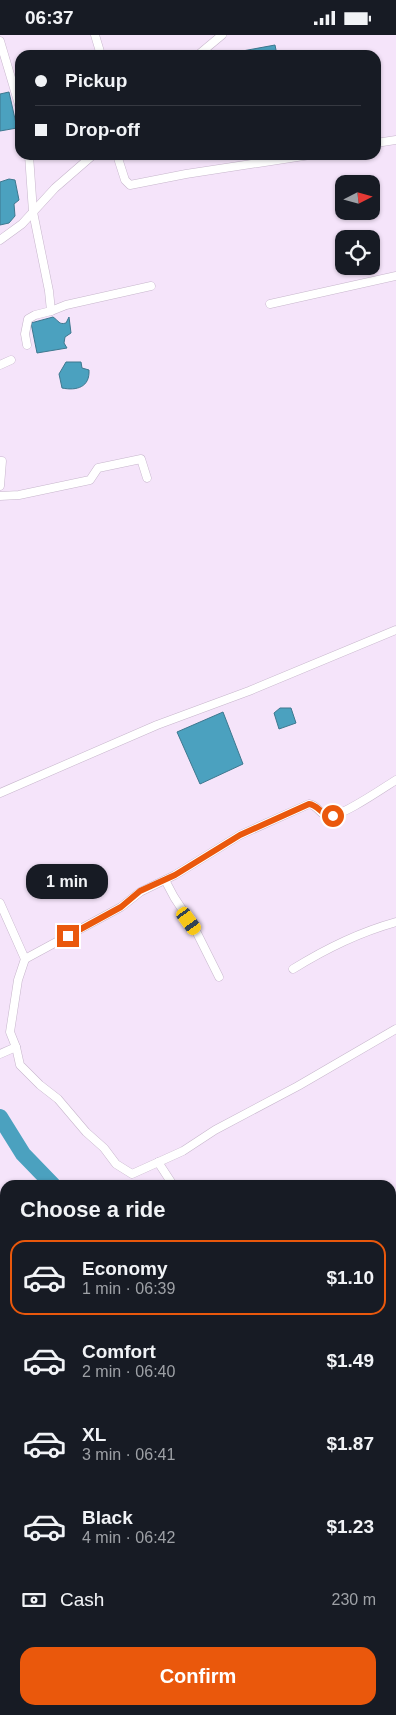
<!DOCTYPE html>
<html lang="en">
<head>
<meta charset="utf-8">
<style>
  :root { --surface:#171b24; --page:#20242c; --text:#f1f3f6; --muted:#9ea1a6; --line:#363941; --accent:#ea580c }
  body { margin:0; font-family:Helvetica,sans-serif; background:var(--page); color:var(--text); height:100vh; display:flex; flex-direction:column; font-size:19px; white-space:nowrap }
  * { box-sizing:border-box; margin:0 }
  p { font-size:16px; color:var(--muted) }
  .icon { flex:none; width:28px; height:28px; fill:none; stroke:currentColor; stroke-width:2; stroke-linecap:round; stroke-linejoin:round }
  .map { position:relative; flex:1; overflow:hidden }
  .panel { position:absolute; left:0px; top:1145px; width:396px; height:535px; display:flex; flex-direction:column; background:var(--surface); border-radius:15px 15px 0 0; box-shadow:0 1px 4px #0004 }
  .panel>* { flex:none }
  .banner { position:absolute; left:15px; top:15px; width:366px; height:110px; border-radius:15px; box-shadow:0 1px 4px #0004; display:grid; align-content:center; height:110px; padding:0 20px; background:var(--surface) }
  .needle { width:32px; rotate:84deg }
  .controls { position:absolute; left:335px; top:140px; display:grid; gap:10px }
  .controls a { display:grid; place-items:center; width:45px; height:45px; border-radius:10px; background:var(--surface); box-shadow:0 1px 4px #0004; font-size:25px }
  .end { position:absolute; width:22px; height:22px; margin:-11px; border:6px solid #ea580c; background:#fff; box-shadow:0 0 0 2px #fff }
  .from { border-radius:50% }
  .bubble { position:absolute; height:35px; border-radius:15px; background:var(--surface); box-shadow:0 1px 4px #0004; font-size:16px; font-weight:800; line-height:35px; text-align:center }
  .car { position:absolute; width:15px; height:30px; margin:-15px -8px; border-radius:6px; box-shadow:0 0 4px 1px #0007; background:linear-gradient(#f5c518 24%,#345 0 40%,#f5c518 0 76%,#345 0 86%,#f5c518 0) }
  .banner b { display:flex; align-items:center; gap:18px; height:48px; font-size:19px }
  .banner b+b { border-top:1px solid var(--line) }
  .banner i { width:12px; height:12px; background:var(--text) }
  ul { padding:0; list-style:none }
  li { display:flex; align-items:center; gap:15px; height:75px; margin:0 10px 8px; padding:0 10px; border:2px solid transparent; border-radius:15px }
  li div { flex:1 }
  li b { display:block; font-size:19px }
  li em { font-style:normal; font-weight:800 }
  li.on { border-color:var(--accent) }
  li>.icon { width:45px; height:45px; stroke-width:1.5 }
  h2 { padding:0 20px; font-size:22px; line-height:60px }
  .pay { display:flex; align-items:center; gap:12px; height:55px; padding:0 20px; font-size:19px }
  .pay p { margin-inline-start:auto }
  .cta { display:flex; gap:10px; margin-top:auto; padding:10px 20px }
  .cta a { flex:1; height:58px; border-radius:15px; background:var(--accent); color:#fff; font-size:20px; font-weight:800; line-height:58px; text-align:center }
  .status { display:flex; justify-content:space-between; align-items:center; height:35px; padding:0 25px; background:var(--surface); direction:ltr }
  .status svg { height:14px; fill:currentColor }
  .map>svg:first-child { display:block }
  .water { fill:#4ba1bf; stroke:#3e788f }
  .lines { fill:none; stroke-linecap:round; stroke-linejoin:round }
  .river { stroke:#4ba1bf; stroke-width:16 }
  .minor-casing { stroke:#c7b6cc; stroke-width:9 }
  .minor { stroke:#fff; stroke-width:8 }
  .route { stroke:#ea580c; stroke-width:6 }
</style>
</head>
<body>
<div class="status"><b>06:37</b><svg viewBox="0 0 49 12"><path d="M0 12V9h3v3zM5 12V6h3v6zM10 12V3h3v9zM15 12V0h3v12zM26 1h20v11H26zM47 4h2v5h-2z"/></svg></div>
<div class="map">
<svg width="396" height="1680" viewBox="0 0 396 1680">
  <rect width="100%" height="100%" fill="#f5e4fa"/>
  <g class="water">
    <polygon points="275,10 277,20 237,20 237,17"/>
    <polygon points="9,57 17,93 0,96 0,59"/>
    <polygon points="9,144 15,145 19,165 14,169 15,181 9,188 0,190 0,147"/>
    <path d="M 53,282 C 59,286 59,290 66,288 L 69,282 L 71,298 L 65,302 L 64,308 L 67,313 L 37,318 L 31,288 Z"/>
    <path d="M 66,327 L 81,327 L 82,333 L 89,335 C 90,352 77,356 62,353 L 59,339 Z"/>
    <polygon points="280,673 291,673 296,688 279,694 274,678"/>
    <polygon points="223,677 243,729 200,749 177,697"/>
  </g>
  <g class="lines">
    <g class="river">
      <polyline points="0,1082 23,1119 53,1150"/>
      <polyline points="391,1412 396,1416"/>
    </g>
    <g class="minor-casing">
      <g id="minor">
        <polyline points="95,0 101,20"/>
        <polyline points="0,6 20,73"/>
        <polyline points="198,20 222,0"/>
        <polyline points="376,108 396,105"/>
        <polyline points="117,120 125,145 130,150 186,139 310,120"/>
        <polyline points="0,205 22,189 55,153 93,120"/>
        <polyline points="270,269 396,241"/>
        <polyline points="51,276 66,270 151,251"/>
        <polyline points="27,310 25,299 28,284 35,280 51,276 49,256 33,177 29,120"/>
        <polyline points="0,330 11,325"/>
        <polyline points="0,426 2,426 0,451"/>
        <polyline points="0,461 19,460 90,445 98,433 141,424 147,443"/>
        <polyline points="0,758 157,690 249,656 396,595"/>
        <polyline points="165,845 174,862 195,894 219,942"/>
        <polyline points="0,868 25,924 18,945 10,997 16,1012 20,1030 40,1050 58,1064 86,1097 104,1113 116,1129 132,1139 183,1116 215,1095 298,1051 396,994"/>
        <path d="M 25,924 L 121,872 L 140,857 L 175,840 L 240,800 L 309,769 C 318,770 320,780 328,781 C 340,783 383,753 396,745"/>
        <path d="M 293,934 C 325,914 360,897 396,887"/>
        <polyline points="0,1019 16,1012"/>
        <polyline points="158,1127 173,1150"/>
        <polyline points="391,1175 396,1172"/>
        <polyline points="391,1388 396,1391"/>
        <polyline points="391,1449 396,1453"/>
        <polyline points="391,1552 396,1548"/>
        <polyline points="0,1605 5,1603"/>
        <polyline points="118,1675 123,1680"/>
        <polyline points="295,1675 297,1680"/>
        <polyline points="358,1675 359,1679 368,1675"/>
        <polyline points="382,1675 384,1680"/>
        <polyline points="175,1680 183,1675"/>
        <polyline points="275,1680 283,1675"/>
        <polyline points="332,1680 341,1675"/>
      </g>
    </g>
    <use href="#minor" class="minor"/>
  </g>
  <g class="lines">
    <path class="route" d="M 68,901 L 121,872 L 140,856 L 175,840 L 240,800 L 309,769 C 319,770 321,781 333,781"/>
  </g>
</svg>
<div class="controls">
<a><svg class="needle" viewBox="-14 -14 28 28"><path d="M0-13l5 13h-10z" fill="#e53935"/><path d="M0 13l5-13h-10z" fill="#9ea1a6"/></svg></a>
<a><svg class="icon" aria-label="locate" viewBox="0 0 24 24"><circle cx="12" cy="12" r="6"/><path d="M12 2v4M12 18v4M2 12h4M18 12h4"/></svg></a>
</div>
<i class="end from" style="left:333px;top:781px"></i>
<i class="end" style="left:68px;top:901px"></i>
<div class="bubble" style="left:26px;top:829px;width:82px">1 min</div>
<i class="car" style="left:189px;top:886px;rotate:144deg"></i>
<div class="banner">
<b><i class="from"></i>Pickup</b>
<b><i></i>Drop-off</b>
</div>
<section class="panel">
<h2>Choose a ride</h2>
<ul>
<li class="on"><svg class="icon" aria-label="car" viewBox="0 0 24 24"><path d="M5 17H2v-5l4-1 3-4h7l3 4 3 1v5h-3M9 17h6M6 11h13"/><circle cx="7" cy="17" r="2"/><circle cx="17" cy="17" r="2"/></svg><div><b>Economy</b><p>1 min · 06:39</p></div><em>$1.10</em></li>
<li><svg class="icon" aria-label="car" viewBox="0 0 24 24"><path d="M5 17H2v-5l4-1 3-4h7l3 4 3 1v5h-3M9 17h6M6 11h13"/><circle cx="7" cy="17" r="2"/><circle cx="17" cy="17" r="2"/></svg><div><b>Comfort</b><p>2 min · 06:40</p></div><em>$1.49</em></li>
<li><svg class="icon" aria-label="car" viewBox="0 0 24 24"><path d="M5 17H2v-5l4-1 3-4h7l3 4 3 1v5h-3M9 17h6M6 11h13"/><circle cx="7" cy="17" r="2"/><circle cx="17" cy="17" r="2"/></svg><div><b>XL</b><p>3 min · 06:41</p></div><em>$1.87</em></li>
<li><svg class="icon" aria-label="car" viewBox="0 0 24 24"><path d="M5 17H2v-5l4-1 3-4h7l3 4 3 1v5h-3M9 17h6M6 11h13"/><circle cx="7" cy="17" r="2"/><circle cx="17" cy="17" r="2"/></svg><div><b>Black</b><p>4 min · 06:42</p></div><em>$1.23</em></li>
</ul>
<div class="pay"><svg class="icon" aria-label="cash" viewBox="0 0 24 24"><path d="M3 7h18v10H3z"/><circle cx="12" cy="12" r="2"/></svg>Cash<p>230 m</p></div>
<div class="cta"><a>Confirm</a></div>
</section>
</div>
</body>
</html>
